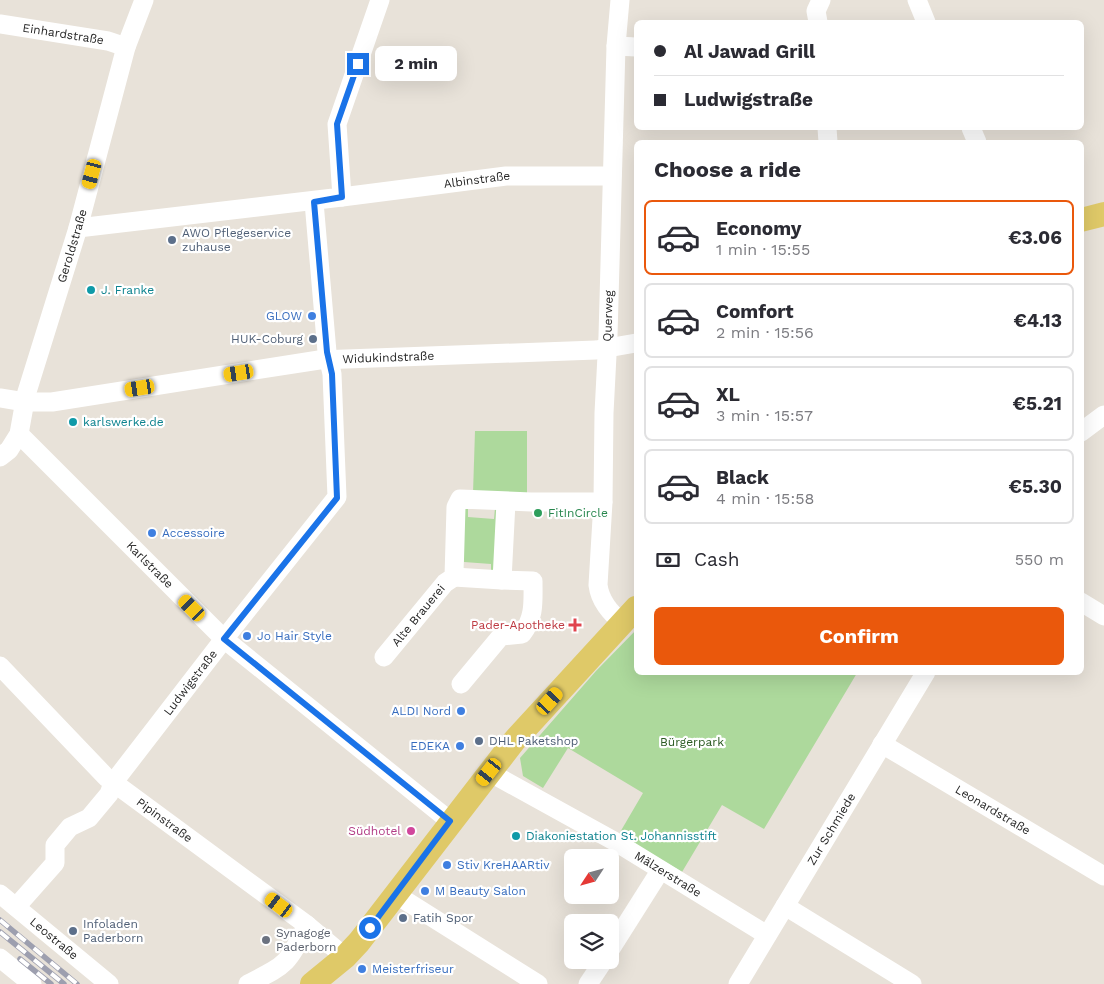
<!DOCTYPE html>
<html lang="en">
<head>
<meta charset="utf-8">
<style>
  :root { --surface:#fff; --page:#f7f7f7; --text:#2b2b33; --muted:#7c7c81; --line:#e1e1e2; --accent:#ea580c }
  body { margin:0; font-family:"Work Sans",sans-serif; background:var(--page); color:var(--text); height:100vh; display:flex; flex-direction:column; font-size:19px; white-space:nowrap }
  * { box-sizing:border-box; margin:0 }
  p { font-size:16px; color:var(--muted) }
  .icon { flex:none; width:28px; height:28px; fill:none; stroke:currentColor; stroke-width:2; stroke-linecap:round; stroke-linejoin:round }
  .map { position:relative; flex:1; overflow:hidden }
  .drawer { position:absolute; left:634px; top:140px; width:450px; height:535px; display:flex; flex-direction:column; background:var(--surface); border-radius:8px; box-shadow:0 5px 20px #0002 }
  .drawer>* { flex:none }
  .top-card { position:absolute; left:634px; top:20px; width:450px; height:110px; border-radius:8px; box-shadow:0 5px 20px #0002; display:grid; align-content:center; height:110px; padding:0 20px; background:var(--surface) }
  .needle { width:32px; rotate:234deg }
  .tools { position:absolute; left:564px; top:849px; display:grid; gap:10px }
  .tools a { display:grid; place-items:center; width:55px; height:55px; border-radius:8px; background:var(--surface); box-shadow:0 5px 20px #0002; font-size:25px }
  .end { position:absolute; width:22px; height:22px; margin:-11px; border:6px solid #1a73e8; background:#fff; box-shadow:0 0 0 2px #fff }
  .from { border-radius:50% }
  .bubble { position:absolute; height:35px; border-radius:8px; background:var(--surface); box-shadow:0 5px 20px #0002; font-size:16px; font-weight:700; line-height:35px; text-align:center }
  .car { position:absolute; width:15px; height:30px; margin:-15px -8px; border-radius:6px; box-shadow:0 0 4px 1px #0007; background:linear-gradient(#f5c518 24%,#345 0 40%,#f5c518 0 76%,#345 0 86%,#f5c518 0) }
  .top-card b { display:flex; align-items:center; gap:18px; height:48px; font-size:19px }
  .top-card b+b { border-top:1px solid var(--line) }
  .top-card i { width:12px; height:12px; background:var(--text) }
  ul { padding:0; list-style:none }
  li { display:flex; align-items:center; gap:15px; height:75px; margin:0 10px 8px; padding:0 10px; border:2px solid var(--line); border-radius:8px }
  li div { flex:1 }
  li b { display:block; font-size:19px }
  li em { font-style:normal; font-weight:700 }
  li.selected { border-color:var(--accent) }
  li>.icon { width:45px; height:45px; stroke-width:1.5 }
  h2 { padding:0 20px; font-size:22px; line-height:60px }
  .pay { display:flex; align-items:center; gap:12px; height:55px; padding:0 20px; font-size:19px }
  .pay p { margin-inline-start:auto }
  .cta { display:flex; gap:10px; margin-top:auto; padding:10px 20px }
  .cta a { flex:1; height:58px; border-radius:8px; background:var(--accent); color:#fff; font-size:20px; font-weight:700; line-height:58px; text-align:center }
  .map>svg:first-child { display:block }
  .green { fill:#add99c }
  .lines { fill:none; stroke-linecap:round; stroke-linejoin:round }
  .minor { stroke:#fff; stroke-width:19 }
  .major { stroke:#dfc968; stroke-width:24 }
  .rail-casing { stroke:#9d9faf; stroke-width:5.5 }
  .rail { stroke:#fff; stroke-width:4; stroke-dasharray:11; stroke-linecap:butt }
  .route { stroke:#1a73e8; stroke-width:6 }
  .service-dot { fill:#5c6f8a; stroke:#fff; stroke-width:2 }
  .culture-dot { fill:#0f9aa8; stroke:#fff; stroke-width:2 }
  .shop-dot { fill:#3f7fe0; stroke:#fff; stroke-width:2 }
  .leisure-dot { fill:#2e9e5b; stroke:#fff; stroke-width:2 }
  .health-dot { fill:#e0444e; stroke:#fff; stroke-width:2 }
  .hotel-dot { fill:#d1479c; stroke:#fff; stroke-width:2 }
  .worship-dot { fill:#6b7280; stroke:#fff; stroke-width:2 }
  .labels { text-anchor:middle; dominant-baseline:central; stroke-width:4.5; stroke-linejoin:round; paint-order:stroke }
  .street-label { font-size:12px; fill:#272727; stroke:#fff }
  .service-label { font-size:12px; fill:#4e5e75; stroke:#fff; text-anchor:start }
  .culture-label { font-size:12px; fill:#0d838f; stroke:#fff; text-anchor:start }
  .shop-label { font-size:12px; fill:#366cbe; stroke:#fff; text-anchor:start }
  .leisure-label { font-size:12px; fill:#27864d; stroke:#fff; text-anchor:start }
  .health-label { font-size:12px; fill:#be3a42; stroke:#fff; text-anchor:end }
  .park-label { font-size:12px; fill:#2a5921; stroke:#fff }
  .hotel-label { font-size:12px; fill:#b23c85; stroke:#fff; text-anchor:end }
  .worship-label { font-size:12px; fill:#5b616d; stroke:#fff; text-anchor:start }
</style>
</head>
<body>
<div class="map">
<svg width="1104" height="984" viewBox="0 0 1104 984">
  <rect width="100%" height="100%" fill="#e8e2d9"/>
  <g class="green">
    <polygon points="475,431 527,431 527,495 473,493"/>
    <polygon points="463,507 468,507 468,517 494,519 495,508 501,508 498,575 491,574 491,564 464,562 463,573"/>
    <polygon points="636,630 636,672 857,673 764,829 722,805 682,872 619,834 643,793 568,748 543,788 523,776 520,758 596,671"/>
  </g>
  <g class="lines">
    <g class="minor">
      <path d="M 620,0 L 616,46 L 608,336 L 604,413 L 603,502 L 598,585 C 600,601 610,612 622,623"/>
      <polyline points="917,0 926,22"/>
      <polyline points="818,22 816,11 821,0"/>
      <path id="s1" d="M 0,24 L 108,41 L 126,47"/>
      <polyline points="616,46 636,47"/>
      <polyline points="827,128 828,142"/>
      <polyline points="971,128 977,142"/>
      <path id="s2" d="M 342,197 L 506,176 L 612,176"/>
      <polyline points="78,228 342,197 337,124 380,0"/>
      <path id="s3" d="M 0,398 L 25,402 L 52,402 L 319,360 L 596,350 L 636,343"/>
      <polyline points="1081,432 1104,415"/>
      <path id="s4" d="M 19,434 L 224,639 L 450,821"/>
      <path id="s5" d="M 0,457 L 9,450 L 19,434 L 26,395 L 78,228 L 126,47 L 144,0"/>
      <polyline points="454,577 502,580 506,502"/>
      <polyline points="1081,602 1104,616"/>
      <path id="s6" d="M 384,657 L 445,583 L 454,577 L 456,507 L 460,499 L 531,502 L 603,502"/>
      <path id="s7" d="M 0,666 L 106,777 L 307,925 L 345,957"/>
      <path d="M 461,684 L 501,636 L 522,634 C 535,617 533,601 533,581 L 502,580"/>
      <path id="s8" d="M 882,744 L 1104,876"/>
      <path id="s9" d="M 489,772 L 614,841 L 767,935"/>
      <path id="s10" d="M 0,894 L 109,984"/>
      <polyline points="395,894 538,984"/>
      <polyline points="785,906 912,984"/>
      <path id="s11" d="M 16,907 L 55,863 L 55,845 L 70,827 L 89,818 L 109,794 L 113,783 L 224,639 L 337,497 L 332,374 L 327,352 L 314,202"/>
      <polyline points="610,950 660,871"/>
      <polyline points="0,958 32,984"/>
      <path d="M 248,984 C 287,964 287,965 307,925"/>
      <polyline points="588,984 604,960"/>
      <path id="s12" d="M 738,984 L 926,672"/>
    </g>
    <g class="major">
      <polyline points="1081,220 1104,214"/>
      <polyline points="312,984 345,957 359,942 514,741 636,608"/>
    </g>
    <g class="rail-casing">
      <g id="rail">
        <polyline points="0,920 77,984"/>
        <polyline points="0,932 64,984"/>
        <polyline points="20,959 51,984"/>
      </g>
    </g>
    <use href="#rail" class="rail"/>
  </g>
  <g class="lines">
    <polyline class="route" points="358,64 337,124 342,197 314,202 327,352 332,374 337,498 224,639 450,821 370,928"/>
  </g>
  <g class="service-dot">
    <circle cx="172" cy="240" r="5"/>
    <circle cx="313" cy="339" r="5"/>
    <circle cx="479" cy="741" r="5"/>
    <circle cx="403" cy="918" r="5"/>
    <circle cx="73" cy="931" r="5"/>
  </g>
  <g class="culture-dot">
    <circle cx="91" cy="290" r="5"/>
    <circle cx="73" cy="422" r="5"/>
    <circle cx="516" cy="836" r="5"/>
  </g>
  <g class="shop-dot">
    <circle cx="312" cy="316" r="5"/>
    <circle cx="152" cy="533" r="5"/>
    <circle cx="247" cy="636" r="5"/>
    <circle cx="461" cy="711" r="5"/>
    <circle cx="460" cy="746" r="5"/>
    <circle cx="447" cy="865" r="5"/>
    <circle cx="425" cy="891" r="5"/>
    <circle cx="362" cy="969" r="5"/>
  </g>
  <circle class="leisure-dot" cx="538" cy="513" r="5"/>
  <path class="health-dot" d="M572.5 617.5h5v5h5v5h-5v5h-5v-5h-5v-5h5z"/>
  <circle class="hotel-dot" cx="411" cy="831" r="5"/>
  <circle class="worship-dot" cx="266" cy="940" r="5"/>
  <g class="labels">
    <g class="street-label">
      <text stroke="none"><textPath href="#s1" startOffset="64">Einhardstraße</textPath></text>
      <text stroke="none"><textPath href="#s2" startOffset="136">Albinstraße</textPath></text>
      <text stroke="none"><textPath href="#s5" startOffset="226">Geroldstraße</textPath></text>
      <text transform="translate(608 316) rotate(-88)">Querweg</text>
      <text stroke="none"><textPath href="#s3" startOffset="392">Widukindstraße</textPath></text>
      <text stroke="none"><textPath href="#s4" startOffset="185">Karlstraße</textPath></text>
      <text stroke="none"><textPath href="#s6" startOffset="54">Alte Brauerei</textPath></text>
      <text stroke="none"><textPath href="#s11" startOffset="291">Ludwigstraße</textPath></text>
      <text stroke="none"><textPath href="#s8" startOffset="129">Leonardstraße</textPath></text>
      <text stroke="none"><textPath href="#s7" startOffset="226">Pipinstraße</textPath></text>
      <text stroke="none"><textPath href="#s12" startOffset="181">Zur Schmiede</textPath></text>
      <text stroke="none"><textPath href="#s9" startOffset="206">Mälzerstraße</textPath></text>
      <text stroke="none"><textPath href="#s10" startOffset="70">Leostraße</textPath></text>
    </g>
    <g class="service-label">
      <text x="182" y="233">AWO Pflegeservice<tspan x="182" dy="14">zuhause</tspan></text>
      <text x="303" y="339" text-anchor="end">HUK-Coburg</text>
      <text x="489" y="741">DHL Paketshop</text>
      <text x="413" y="918">Fatih Spor</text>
      <text x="83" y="924">Infoladen<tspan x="83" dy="14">Paderborn</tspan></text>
    </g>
    <g class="culture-label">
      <text x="101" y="290">J. Franke</text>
      <text x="83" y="422">karlswerke.de</text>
      <text x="526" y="836">Diakoniestation St. Johannisstift</text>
    </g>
    <g class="shop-label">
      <text x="302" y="316" text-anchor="end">GLOW</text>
      <text x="162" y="533">Accessoire</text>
      <text x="257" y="636">Jo Hair Style</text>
      <text x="451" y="711" text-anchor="end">ALDI Nord</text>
      <text x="450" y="746" text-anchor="end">EDEKA</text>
      <text x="457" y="865">Stiv KreHAARtiv</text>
      <text x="435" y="891">M Beauty Salon</text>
      <text x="372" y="969">Meisterfriseur</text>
    </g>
    <g class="leisure-label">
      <text x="548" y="513">FitInCircle</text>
    </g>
    <g class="health-label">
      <text x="565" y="625">Pader-Apotheke</text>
    </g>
    <g class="park-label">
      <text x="692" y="742">Bürgerpark</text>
    </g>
    <g class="hotel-label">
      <text x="401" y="831">Südhotel</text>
    </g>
    <g class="worship-label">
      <text x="276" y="933">Synagoge<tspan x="276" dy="14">Paderborn</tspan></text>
    </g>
  </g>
</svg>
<div class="tools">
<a><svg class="needle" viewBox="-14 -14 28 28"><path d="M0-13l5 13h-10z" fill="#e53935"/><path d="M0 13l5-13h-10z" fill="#7c7c81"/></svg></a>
<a><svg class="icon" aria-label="layers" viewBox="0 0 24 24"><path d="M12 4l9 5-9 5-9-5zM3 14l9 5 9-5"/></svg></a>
</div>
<i class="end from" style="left:370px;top:928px"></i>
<i class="end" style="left:358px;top:64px"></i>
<div class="bubble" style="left:375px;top:46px;width:82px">2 min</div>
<i class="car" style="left:92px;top:174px;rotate:195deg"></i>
<i class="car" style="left:239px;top:373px;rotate:261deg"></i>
<i class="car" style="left:140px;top:388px;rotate:261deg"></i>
<i class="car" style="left:192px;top:608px;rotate:315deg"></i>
<i class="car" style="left:550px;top:701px;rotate:42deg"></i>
<i class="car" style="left:489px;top:772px;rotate:218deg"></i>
<i class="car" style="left:279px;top:905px;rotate:307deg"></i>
<div class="top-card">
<b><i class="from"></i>Al Jawad Grill</b>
<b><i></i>Ludwigstraße</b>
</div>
<section class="drawer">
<h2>Choose a ride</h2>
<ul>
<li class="selected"><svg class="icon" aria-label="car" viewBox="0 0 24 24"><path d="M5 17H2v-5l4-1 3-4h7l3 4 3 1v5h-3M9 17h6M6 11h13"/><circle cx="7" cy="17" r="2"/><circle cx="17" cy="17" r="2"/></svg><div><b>Economy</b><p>1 min · 15:55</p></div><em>€3.06</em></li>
<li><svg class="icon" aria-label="car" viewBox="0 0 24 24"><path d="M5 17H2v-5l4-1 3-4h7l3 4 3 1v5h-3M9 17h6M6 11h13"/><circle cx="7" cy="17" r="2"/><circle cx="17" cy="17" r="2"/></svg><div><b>Comfort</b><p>2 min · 15:56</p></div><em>€4.13</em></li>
<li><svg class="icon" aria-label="car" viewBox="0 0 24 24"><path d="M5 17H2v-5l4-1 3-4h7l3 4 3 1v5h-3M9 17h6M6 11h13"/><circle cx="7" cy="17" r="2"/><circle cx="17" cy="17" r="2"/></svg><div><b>XL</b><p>3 min · 15:57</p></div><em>€5.21</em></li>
<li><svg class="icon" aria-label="car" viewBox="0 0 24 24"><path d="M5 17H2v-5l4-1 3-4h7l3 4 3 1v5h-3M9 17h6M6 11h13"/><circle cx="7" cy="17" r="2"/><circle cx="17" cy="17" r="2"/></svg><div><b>Black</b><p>4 min · 15:58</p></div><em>€5.30</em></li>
</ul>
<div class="pay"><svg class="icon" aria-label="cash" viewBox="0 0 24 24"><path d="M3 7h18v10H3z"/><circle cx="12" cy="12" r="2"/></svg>Cash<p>550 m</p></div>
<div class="cta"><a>Confirm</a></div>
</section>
</div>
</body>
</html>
